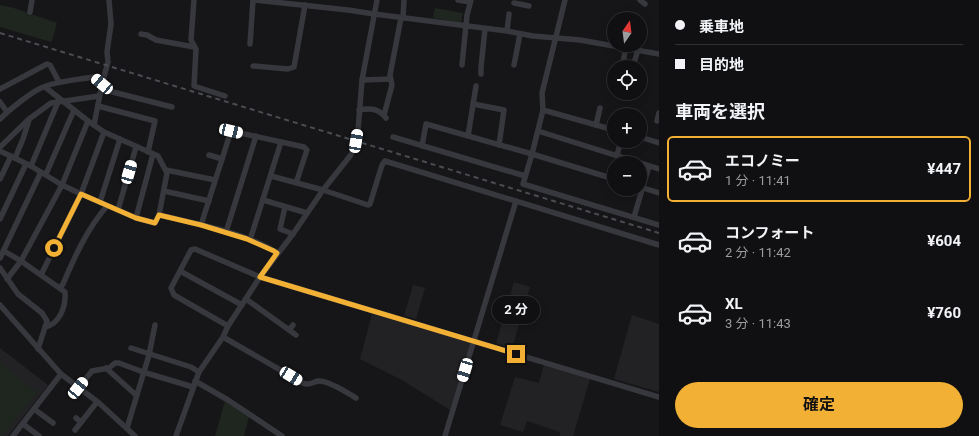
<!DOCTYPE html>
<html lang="ja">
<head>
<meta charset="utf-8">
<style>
  :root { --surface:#101012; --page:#1e1e20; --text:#f1f3f6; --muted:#9c9d9f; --line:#303032; --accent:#f2b134 }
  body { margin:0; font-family:Roboto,"Noto Sans JP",sans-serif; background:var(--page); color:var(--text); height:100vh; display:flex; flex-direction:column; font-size:15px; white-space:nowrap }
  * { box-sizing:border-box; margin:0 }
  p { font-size:13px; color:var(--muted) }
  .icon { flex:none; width:22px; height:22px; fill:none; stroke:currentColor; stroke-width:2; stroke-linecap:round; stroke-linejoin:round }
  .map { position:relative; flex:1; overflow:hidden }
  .details { display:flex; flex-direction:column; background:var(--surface); width:320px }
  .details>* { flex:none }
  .guide { display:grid; align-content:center; height:88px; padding:0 16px; background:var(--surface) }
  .needle { width:26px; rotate:14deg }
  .buttons { position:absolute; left:607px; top:12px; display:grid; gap:8px }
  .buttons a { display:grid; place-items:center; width:40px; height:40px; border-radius:50%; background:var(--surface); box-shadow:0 2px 10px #0003,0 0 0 1px var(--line); font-size:20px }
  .end { position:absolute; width:18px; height:18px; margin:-9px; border:5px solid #f2b134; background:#111; box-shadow:0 0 0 2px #111 }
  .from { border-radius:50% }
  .bubble { position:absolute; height:28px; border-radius:14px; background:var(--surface); box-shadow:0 2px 10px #0003,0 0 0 1px var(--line); font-size:13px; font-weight:700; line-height:28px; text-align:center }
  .car { position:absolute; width:12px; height:24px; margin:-12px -6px; border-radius:5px; box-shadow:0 0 3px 1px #0007; background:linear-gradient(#fff 24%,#345 0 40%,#fff 0 76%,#345 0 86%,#fff 0) }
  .guide b { display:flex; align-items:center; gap:14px; height:38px; font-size:15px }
  .guide b+b { border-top:1px solid var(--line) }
  .guide i { width:10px; height:10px; background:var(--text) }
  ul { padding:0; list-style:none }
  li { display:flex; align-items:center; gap:12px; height:66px; margin:0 8px 6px; padding:0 8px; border:2px solid transparent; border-radius:6px }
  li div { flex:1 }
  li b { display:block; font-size:15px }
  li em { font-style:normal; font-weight:700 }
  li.current { border-color:var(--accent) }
  li>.icon { width:36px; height:36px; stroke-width:1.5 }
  h2 { padding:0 16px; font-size:18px; line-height:48px }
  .button { display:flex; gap:8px; margin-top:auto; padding:8px 16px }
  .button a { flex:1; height:46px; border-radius:24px; background:var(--accent); color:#111; font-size:16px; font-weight:700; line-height:46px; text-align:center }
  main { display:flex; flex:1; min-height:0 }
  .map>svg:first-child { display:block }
  .built { fill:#222225 }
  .green { fill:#1e261f }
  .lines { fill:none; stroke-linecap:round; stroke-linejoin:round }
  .street { stroke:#37383d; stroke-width:5.5 }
  .rail { stroke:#4a4c52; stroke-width:2; stroke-dasharray:5 4; stroke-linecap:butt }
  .route { stroke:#f2b134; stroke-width:5 }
</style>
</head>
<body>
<main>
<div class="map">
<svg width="659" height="436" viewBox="0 0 659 436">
  <rect width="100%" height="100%" fill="#161618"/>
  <g class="built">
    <polygon points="514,282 530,287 512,348 496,343"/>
    <polygon points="413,285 425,288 416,319 404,316"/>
    <polygon points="372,314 468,342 470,344 450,410 402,380 360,359"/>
    <polygon points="632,315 659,324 659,392 614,379"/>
    <polygon points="0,348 48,385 8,436 0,436"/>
    <polygon points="544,364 590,379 573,436 560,436 560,432 527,421 523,432 500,425 515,377 539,383"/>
  </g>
  <g class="green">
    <polygon points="0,5 14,8 57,23 52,41 51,42 0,27"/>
    <polygon points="435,8 463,13 461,23 433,18"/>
    <polygon points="0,363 37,392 2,436 0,436"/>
    <polygon points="225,401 249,417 244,436 215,436"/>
  </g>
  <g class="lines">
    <g class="street">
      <polyline points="194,0 191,40 196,49 194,86 225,96"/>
      <polyline points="255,0 348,10 374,14 507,31 533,36 580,40 659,54"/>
      <polyline points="458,0 470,2"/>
      <polyline points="565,0 542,93 543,110 532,154 614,179"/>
      <polyline points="640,0 645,4"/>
      <polyline points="514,3 529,6"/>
      <polyline points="30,12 32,0"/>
      <polyline points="403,18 404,0"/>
      <polyline points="507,31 509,14"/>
      <polyline points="141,34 147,35 156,40 194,47"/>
      <polyline points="250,44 253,0"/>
      <polyline points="462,65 467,15 471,0"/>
      <polyline points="514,65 520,34"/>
      <polyline points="253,66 288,69 294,67 305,5"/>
      <polyline points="622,67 626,47"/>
      <polyline points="633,67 638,49"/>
      <polyline points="481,74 481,67 485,29"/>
      <polyline points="362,80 390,79"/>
      <polyline points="102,84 108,62 107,52 111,24 109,0"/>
      <polyline points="0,89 47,64 50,65 59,82"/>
      <polyline points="101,89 172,107"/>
      <polyline points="0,102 7,112"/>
      <polyline points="473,104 504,110 499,145"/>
      <polyline points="98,106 155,121 148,152"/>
      <path d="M 359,110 C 371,108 378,108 386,118"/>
      <polyline points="543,110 614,130"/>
      <polyline points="384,115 392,85 390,75 401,18"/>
      <path d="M 0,119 C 9,110 30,93 41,88 C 56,81 76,80 93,77 L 102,84 L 94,125"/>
      <polyline points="657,121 659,113"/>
      <polyline points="596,125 600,108"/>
      <polyline points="538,131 659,169"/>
      <polyline points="468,136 476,86"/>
      <polyline points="393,137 525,176"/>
      <polyline points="640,137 659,143"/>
      <polyline points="422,146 426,124 532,154 523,184 659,225"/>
      <polyline points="0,147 29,119 51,103 99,96"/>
      <polyline points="0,151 31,166 62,185 81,194 136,218 155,223 159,215 167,173 158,156 104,132 88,121 45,87"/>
      <polyline points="209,155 222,159"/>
      <polyline points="617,155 621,141"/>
      <polyline points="15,158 23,139 29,120"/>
      <polyline points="31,166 58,102"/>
      <polyline points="166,170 215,180"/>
      <polyline points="46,174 74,110"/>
      <polyline points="271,176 323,190 368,205 370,204 382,165 385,161 659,245"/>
      <polyline points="0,179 11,156"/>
      <polyline points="640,187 659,193"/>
      <polyline points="164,191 209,201"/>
      <polyline points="263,200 307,213"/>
      <polyline points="100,202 120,139"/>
      <polyline points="285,207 280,229 293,234"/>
      <polyline points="118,210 136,147"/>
      <path d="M 159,215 C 194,223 247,233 277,253"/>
      <polyline points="634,217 649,166"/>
      <polyline points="136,218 153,154"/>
      <polyline points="0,219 26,164"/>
      <polyline points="201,225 231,131 304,147 307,150 296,183"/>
      <polyline points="226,232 256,136"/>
      <polyline points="250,240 281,142"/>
      <path d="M 4,251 L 21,261 L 65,292 C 66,306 60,324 45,327"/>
      <polyline points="0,258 41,172"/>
      <polyline points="0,268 18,294 42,313 47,321 38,349"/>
      <polyline points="180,271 242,305"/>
      <polyline points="41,275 81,194 104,132"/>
      <polyline points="7,279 21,261 62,185 88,121"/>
      <path d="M 60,288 L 63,284 C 75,256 87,229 107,206"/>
      <polyline points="246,299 296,335"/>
      <polyline points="0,305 61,374 99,403 135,436"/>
      <polyline points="228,326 174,295 171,288 191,250 195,249 260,277 659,397"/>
      <polyline points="289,330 293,325"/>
      <path d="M 223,337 L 303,383 C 309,386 313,382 318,381 C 328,380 348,393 356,398"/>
      <polyline points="131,348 191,367 199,372"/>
      <polyline points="106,368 136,395"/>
      <polyline points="195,381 228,400 282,436"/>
      <polyline points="78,388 92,371 109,368 115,363 119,363 143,372 193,387"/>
      <polyline points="34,409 53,423"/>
      <polyline points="76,418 81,422"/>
      <polyline points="23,424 39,436"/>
      <polyline points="127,428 149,355 155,325"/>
      <polyline points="75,430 97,402"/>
      <polyline points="13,436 61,374"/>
      <polyline points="176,436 199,372 223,337 228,326 260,277 293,234 323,190 350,156 354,149 358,131 362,80 377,0"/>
      <polyline points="445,436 516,201"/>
    </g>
    <polyline class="rail" points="0,33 659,233"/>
  </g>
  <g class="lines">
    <polyline class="route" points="54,248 81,194 136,218 155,223 159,215 201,225 247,239 274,251 277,253 260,277 516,354"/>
  </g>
</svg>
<div class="buttons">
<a><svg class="needle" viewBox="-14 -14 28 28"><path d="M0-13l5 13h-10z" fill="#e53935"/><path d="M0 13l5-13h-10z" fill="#9c9d9f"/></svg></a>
<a><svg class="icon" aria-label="locate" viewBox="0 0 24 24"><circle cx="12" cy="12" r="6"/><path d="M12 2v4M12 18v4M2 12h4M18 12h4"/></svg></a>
<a>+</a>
<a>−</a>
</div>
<i class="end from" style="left:54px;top:248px"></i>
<i class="end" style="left:516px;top:354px"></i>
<div class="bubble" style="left:492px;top:296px;width:48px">2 分</div>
<i class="car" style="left:102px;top:84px;rotate:310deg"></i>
<i class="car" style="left:231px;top:131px;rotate:103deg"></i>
<i class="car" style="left:356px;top:141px;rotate:9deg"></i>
<i class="car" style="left:129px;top:172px;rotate:16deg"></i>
<i class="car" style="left:465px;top:370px;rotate:197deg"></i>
<i class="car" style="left:291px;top:376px;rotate:121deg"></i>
<i class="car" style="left:78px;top:388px;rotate:39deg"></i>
</div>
<section class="details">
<div class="guide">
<b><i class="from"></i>乗車地</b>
<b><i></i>目的地</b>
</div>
<h2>車両を選択</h2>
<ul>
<li class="current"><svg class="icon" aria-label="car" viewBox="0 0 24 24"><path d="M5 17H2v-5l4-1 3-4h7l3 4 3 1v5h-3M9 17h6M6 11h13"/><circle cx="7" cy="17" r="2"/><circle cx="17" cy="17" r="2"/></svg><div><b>エコノミー</b><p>1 分 · 11:41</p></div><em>¥447</em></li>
<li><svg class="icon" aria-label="car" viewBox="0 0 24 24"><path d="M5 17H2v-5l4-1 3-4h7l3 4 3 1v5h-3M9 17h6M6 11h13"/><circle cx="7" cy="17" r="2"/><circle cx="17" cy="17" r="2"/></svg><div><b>コンフォート</b><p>2 分 · 11:42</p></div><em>¥604</em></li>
<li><svg class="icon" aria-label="car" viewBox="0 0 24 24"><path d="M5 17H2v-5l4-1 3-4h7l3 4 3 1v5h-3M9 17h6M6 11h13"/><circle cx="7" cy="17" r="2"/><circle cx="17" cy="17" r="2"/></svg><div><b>XL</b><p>3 分 · 11:43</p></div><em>¥760</em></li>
</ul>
<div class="button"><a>確定</a></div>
</section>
</main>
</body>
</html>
